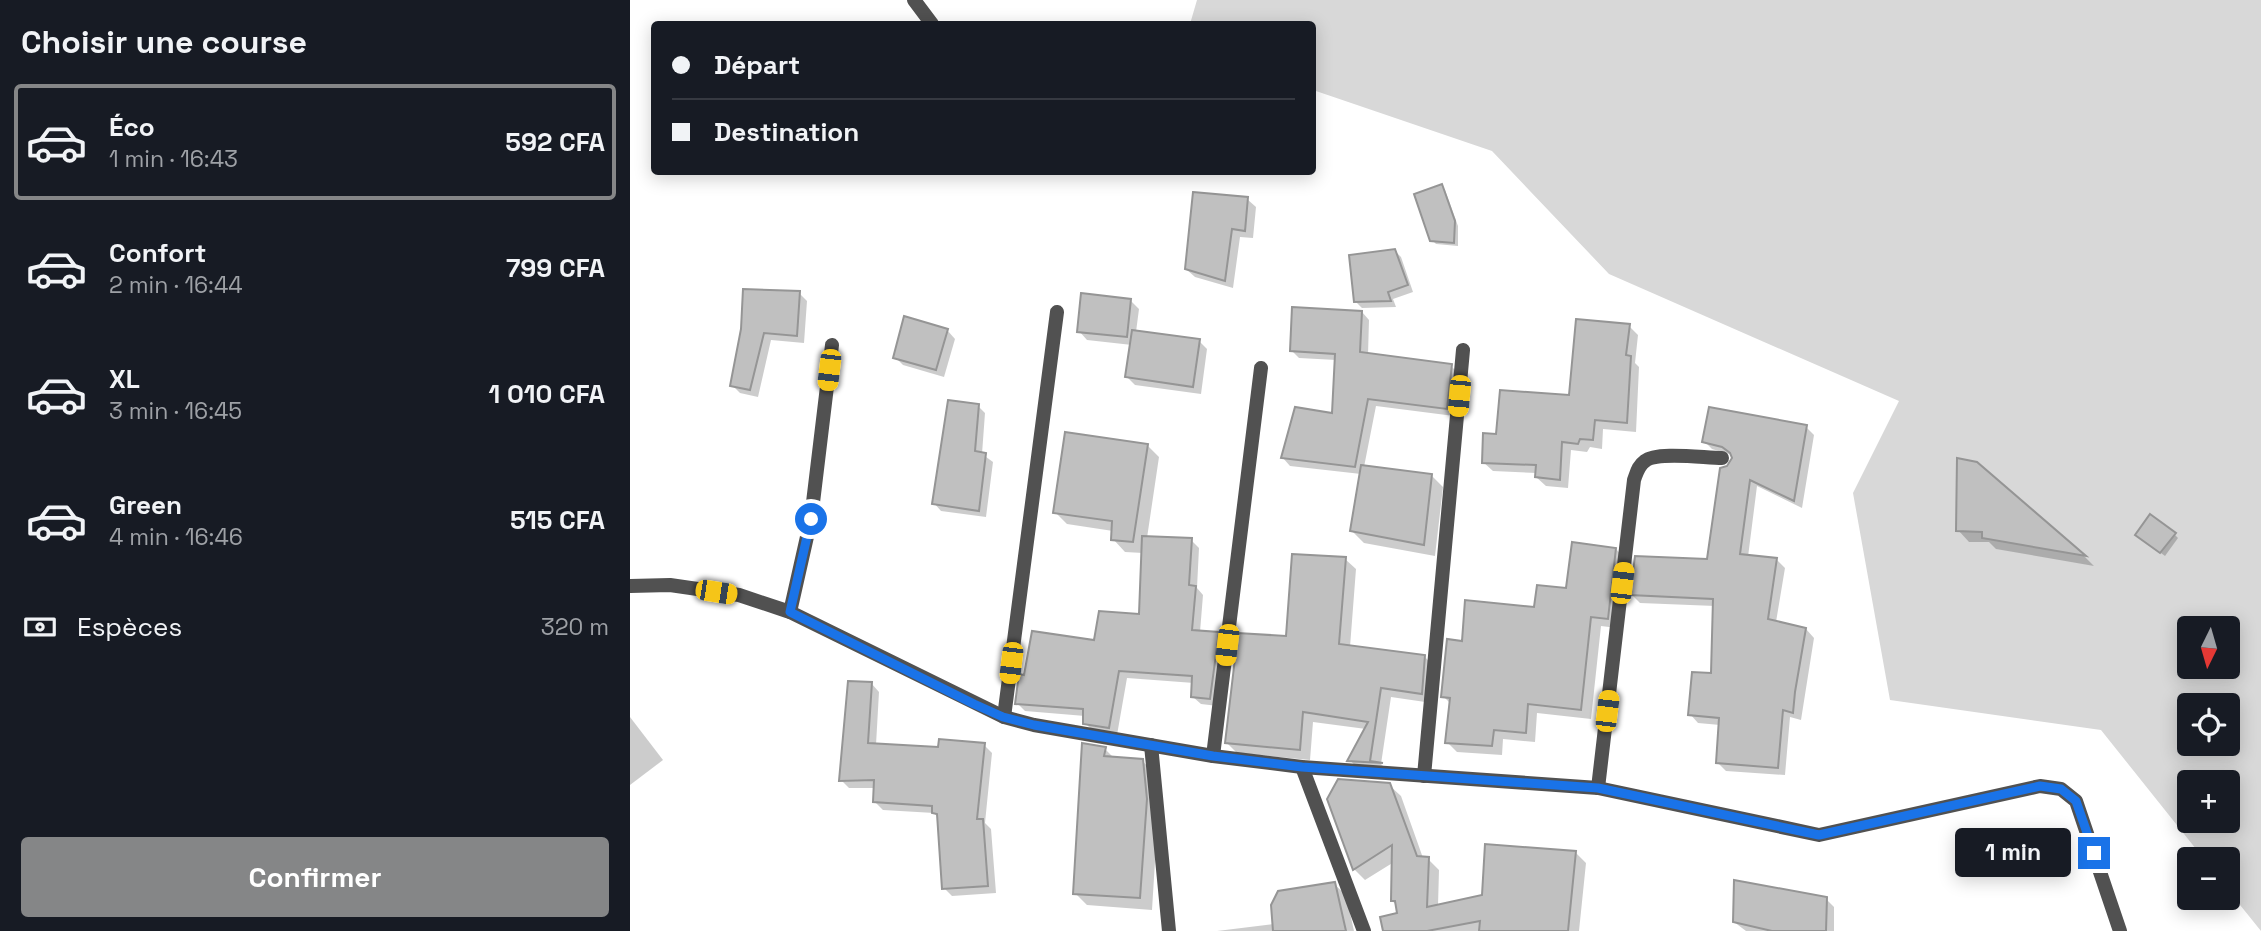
<!DOCTYPE html>
<html lang="fr">
<head>
<meta charset="utf-8">
<style>
  :root { --surface:#171b24; --page:#20242c; --text:#f1f3f6; --muted:#9ea1a6; --line:#363941; --accent:#858687 }
  body { margin:0; font-family:"Space Grotesk",sans-serif; background:var(--page); color:var(--text); height:100vh; display:flex; flex-direction:column; font-size:26px; white-space:nowrap }
  * { box-sizing:border-box; margin:0 }
  p { font-size:23px; color:var(--muted) }
  .icon { flex:none; width:38px; height:38px; fill:none; stroke:currentColor; stroke-width:2; stroke-linecap:round; stroke-linejoin:round }
  .map { position:relative; flex:1; overflow:hidden }
  .sheet { display:flex; flex-direction:column; background:var(--surface); width:630px }
  .sheet>* { flex:none }
  .top-card { position:absolute; left:21px; top:21px; width:665px; height:154px; border-radius:7px; box-shadow:0 4px 18px #0003; display:grid; align-content:center; height:154px; padding:0 21px; background:var(--surface) }
  .needle { width:46px; rotate:185deg }
  .controls { position:absolute; left:1547px; top:616px; display:grid; gap:14px }
  .controls a { display:grid; place-items:center; width:63px; height:63px; border-radius:7px; background:var(--surface); box-shadow:0 4px 18px #0003; font-size:35px }
  .end { position:absolute; width:32px; height:32px; margin:-16px; border:9px solid #1a73e8; background:#fff; box-shadow:0 0 0 4px #fff }
  .from { border-radius:50% }
  .bubble { position:absolute; height:49px; border-radius:7px; background:var(--surface); box-shadow:0 4px 18px #0003; font-size:23px; font-weight:800; line-height:49px; text-align:center }
  .car { position:absolute; width:21px; height:42px; margin:-21px -10px; border-radius:9px; box-shadow:0 0 5px 2px #0007; background:linear-gradient(#f5c518 24%,#345 0 40%,#f5c518 0 76%,#345 0 86%,#f5c518 0) }
  .top-card b { display:flex; align-items:center; gap:24px; height:66px; font-size:26px }
  .top-card b+b { border-top:2px solid var(--line) }
  .top-card i { width:18px; height:18px; background:var(--text) }
  ul { padding:0; list-style:none }
  li { display:flex; align-items:center; gap:21px; height:116px; margin:0 14px 10px; padding:0 7px; border:4px solid transparent; border-radius:7px }
  li div { flex:1 }
  li b { display:block; font-size:26px }
  li em { font-style:normal; font-weight:800 }
  li.current { border-color:var(--accent) }
  li>.icon { width:63px; height:63px; stroke-width:1.5 }
  h2 { padding:0 21px; font-size:32px; line-height:84px }
  .pay { display:flex; align-items:center; gap:18px; height:77px; padding:0 21px; font-size:26px }
  .pay p { margin-inline-start:auto }
  .action { display:flex; gap:14px; margin-top:auto; padding:14px 21px }
  .action a { flex:1; height:80px; border-radius:7px; background:var(--accent); color:#fff; font-size:28px; font-weight:800; line-height:80px; text-align:center }
  main { display:flex; flex:1; min-height:0 }
  .map>svg:first-child { display:block }
  .green { fill:#d8d8d8; fill-rule:evenodd }
  .shadow { fill:#0003 }
  .building { fill:#c0c0c0; stroke:#959595; stroke-width:2 }
  .lines { fill:none; stroke-linecap:round; stroke-linejoin:round }
  .minor { stroke:#515151; stroke-width:14 }
  .route { stroke:#1a73e8; stroke-width:9 }
</style>
</head>
<body>
<main>
<section class="sheet">
<h2>Choisir une course</h2>
<ul>
<li class="current"><svg class="icon" aria-label="car" viewBox="0 0 24 24"><path d="M5 17H2v-5l4-1 3-4h7l3 4 3 1v5h-3M9 17h6M6 11h13"/><circle cx="7" cy="17" r="2"/><circle cx="17" cy="17" r="2"/></svg><div><b>Éco</b><p>1 min · 16:43</p></div><em>592 CFA</em></li>
<li><svg class="icon" aria-label="car" viewBox="0 0 24 24"><path d="M5 17H2v-5l4-1 3-4h7l3 4 3 1v5h-3M9 17h6M6 11h13"/><circle cx="7" cy="17" r="2"/><circle cx="17" cy="17" r="2"/></svg><div><b>Confort</b><p>2 min · 16:44</p></div><em>799 CFA</em></li>
<li><svg class="icon" aria-label="car" viewBox="0 0 24 24"><path d="M5 17H2v-5l4-1 3-4h7l3 4 3 1v5h-3M9 17h6M6 11h13"/><circle cx="7" cy="17" r="2"/><circle cx="17" cy="17" r="2"/></svg><div><b>XL</b><p>3 min · 16:45</p></div><em>1 010 CFA</em></li>
<li><svg class="icon" aria-label="car" viewBox="0 0 24 24"><path d="M5 17H2v-5l4-1 3-4h7l3 4 3 1v5h-3M9 17h6M6 11h13"/><circle cx="7" cy="17" r="2"/><circle cx="17" cy="17" r="2"/></svg><div><b>Green</b><p>4 min · 16:46</p></div><em>515 CFA</em></li>
</ul>
<div class="pay"><svg class="icon" aria-label="cash" viewBox="0 0 24 24"><path d="M3 7h18v10H3z"/><circle cx="12" cy="12" r="2"/></svg>Espèces<p>320 m</p></div>
<div class="action"><a>Confirmer</a></div>
</section>
<div class="map">
<svg width="1631" height="931" viewBox="0 0 1631 931">
  <rect width="100%" height="100%" fill="#fff"/>
  <path class="green" d="M 567,0 L 1631,0 L 1631,931 L 1598,890 L 1598,859 L 1574,859 L 1471,730 L 1260,700 L 1223,493 L 1269,401 L 979,274 L 862,151 L 683,90 L 682,24 L 560,24 ZM 1559,628 L 1598,628 L 1598,667 L 1559,667 ZM 1559,705 L 1598,705 L 1598,744 L 1559,744 ZM 1559,782 L 1598,782 L 1598,821 L 1559,821 Z"/>
  <g class="shadow">
    <polygon points="812,186 815,190 828,226 828,246 806,244 802,240"/>
    <polygon points="617,199 626,207 623,238 610,237 603,288 565,277 556,269"/>
    <polygon points="764,250 771,257 783,292 763,299 766,307 732,308 725,301"/>
    <polygon points="169,293 177,301 174,343 141,340 128,397 110,393 102,385 113,330"/>
    <polygon points="500,300 509,309 506,332 569,341 577,349 571,394 505,385 497,377 502,345 457,340 449,331"/>
    <polygon points="732,312 739,320 738,355 821,366 829,374 824,416 746,406 734,467 801,475 813,487 805,556 734,543 722,531 731,474 660,466 653,458 704,415 706,360 669,358 661,350"/>
    <polygon points="999,326 1008,335 1005,363 1009,367 1006,432 973,429 972,449 960,447 957,452 941,450 938,488 916,486 906,477 907,473 863,471 853,462 868,436 940,397"/>
    <polygon points="317,330 325,339 314,377 273,365 265,357"/>
    <polygon points="348,406 355,413 352,454 363,462 356,517 311,511 304,503"/>
    <polygon points="1176,427 1184,435 1172,508 1127,486 1118,557 1147,560 1155,568 1146,622 1176,629 1184,638 1171,720 1160,717 1155,775 1096,771 1087,762 1090,725 1068,723 1060,714 1082,675 1085,606 1010,603 1002,595 1079,561 1098,468 1103,458 1102,455 1082,449 1074,441"/>
    <polygon points="517,445 529,457 517,538 561,540 569,548 567,588 573,595 570,632 588,633 596,641 588,706 571,704 563,697 564,683 497,678 487,735 463,731 455,723 455,716 395,711 387,703 396,677 466,642 510,616 513,553 495,552 483,539 483,531 437,524 425,512"/>
    <polygon points="1346,464 1455,557 1464,566 1366,549 1359,542 1339,542 1328,530"/>
    <polygon points="1544,534 1548,538 1535,556 1511,538"/>
    <polygon points="986,549 995,559 987,628 971,626 961,719 907,713 905,742 873,739 872,755 827,752 817,742 821,704 813,696 833,643 905,609 938,590"/>
    <polygon points="715,559 726,569 720,647 795,657 805,668 802,703 761,697 751,764 760,773 730,771 720,760 736,729 683,722 680,760 607,753 597,743 658,638"/>
    <polygon points="241,683 249,692 246,745 310,749 354,745 362,753 355,823 361,829 366,893 322,896 314,888 309,818 304,813 253,810 244,801 245,788 219,788 211,780"/>
    <polygon points="0,717 33,760 0,785"/>
    <polygon points="475,749 485,759 512,761 525,773 528,813 522,910 457,905 445,893"/>
    <polygon points="759,785 771,796 793,858 798,859 809,870 808,906 853,897 945,852 956,863 949,931 772,931 768,906 762,901 764,862 735,880 724,869"/>
    <polygon points="704,884 716,895 724,931 587,931 644,924"/>
    <polygon points="1196,899 1204,907 1204,931 1116,931 1104,922"/>
  </g>
  <g class="building">
    <polygon points="812,184 825,221 824,243 800,241 784,194"/>
    <polygon points="563,192 618,197 615,231 602,229 595,281 555,269"/>
    <polygon points="765,249 778,285 758,292 761,301 724,302 719,255"/>
    <polygon points="113,289 170,291 167,336 134,333 120,390 100,386 111,329"/>
    <polygon points="451,293 501,299 497,337 447,332"/>
    <polygon points="662,307 732,311 730,352 822,364 817,409 738,399 725,467 651,458 665,407 702,413 705,354 660,351"/>
    <polygon points="274,316 318,329 306,370 263,358"/>
    <polygon points="946,319 1000,324 996,355 1001,356 997,423 965,420 963,440 950,439 948,444 932,442 930,480 905,477 906,465 852,463 853,433 866,434 870,390 939,395"/>
    <polygon points="502,330 570,339 563,387 495,377"/>
    <polygon points="318,400 349,404 345,451 356,453 349,511 302,504"/>
    <polygon points="1079,407 1177,425 1164,501 1120,480 1110,554 1147,558 1138,619 1176,628 1165,692 1163,713 1153,710 1148,768 1086,763 1089,718 1058,715 1062,672 1081,673 1083,599 1000,595 1005,556 1077,559 1090,468 1097,466 1102,458 1100,453 1092,447 1072,442"/>
    <polygon points="435,432 518,444 503,542 481,540 482,521 423,513"/>
    <polygon points="1327,458 1347,462 1456,556 1352,538 1352,532 1326,531"/>
    <polygon points="731,465 802,474 794,545 720,531"/>
    <polygon points="1520,514 1546,533 1530,553 1505,535"/>
    <polygon points="512,536 562,538 559,585 566,586 562,630 589,632 580,699 561,697 562,676 489,671 479,728 453,724 453,709 385,704 389,674 394,675 402,631 464,640 469,611 509,614"/>
    <polygon points="942,542 986,548 978,619 961,617 951,710 898,704 896,733 864,730 862,746 815,743 820,698 811,697 817,639 832,641 835,600 904,607 907,585 936,588"/>
    <polygon points="662,554 716,557 709,644 795,655 792,694 751,688 740,761 753,763 717,761 738,722 673,712 670,750 595,743 608,633 656,636"/>
    <polygon points="218,681 242,682 238,743 308,747 309,739 355,743 347,819 353,819 358,886 312,889 307,814 302,813 302,806 243,802 244,780 209,781"/>
    <polygon points="452,743 476,747 474,756 513,759 517,799 510,898 443,894"/>
    <polygon points="708,779 760,783 787,856 799,857 797,907 852,895 855,844 946,851 938,931 849,931 850,921 797,931 753,931 750,917 767,913 765,901 761,901 762,845 723,870 697,799"/>
    <polygon points="1104,880 1197,897 1196,931 1142,931 1103,922"/>
    <polygon points="705,882 716,931 643,931 641,905 648,891"/>
  </g>
  <g class="lines">
    <g class="minor">
      <polyline points="284,0 302,24"/>
      <polyline points="0,586 40,585 109,595 160,612 374,717 404,725 583,756 672,767 968,788 1189,835 1410,786 1431,789 1446,801 1490,931"/>
      <polyline points="160,612 181,519 202,345"/>
      <polyline points="374,717 427,312"/>
      <polyline points="521,745 539,931"/>
      <polyline points="583,756 631,368"/>
      <polyline points="672,767 734,931"/>
      <polyline points="794,776 833,350"/>
      <path d="M 968,788 L 1004,480 C 1007,472 1008,466 1015,461 C 1027,451 1074,458 1092,458"/>
    </g>
  </g>
  <g class="lines">
    <polyline class="route" points="181,519 160,612 344,704 373,717 404,725 583,756 672,767 968,788 1189,835 1410,786 1431,789 1446,801 1464,853"/>
  </g>
</svg>
<div class="controls">
<a><svg class="needle" viewBox="-14 -14 28 28"><path d="M0-13l5 13h-10z" fill="#e53935"/><path d="M0 13l5-13h-10z" fill="#9ea1a6"/></svg></a>
<a><svg class="icon" aria-label="locate" viewBox="0 0 24 24"><circle cx="12" cy="12" r="6"/><path d="M12 2v4M12 18v4M2 12h4M18 12h4"/></svg></a>
<a>+</a>
<a>−</a>
</div>
<i class="end from" style="left:181px;top:519px"></i>
<i class="end" style="left:1464px;top:853px"></i>
<div class="bubble" style="left:1325px;top:828px;width:116px">1 min</div>
<i class="car" style="left:199px;top:370px;rotate:187deg"></i>
<i class="car" style="left:829px;top:396px;rotate:185deg"></i>
<i class="car" style="left:992px;top:583px;rotate:7deg"></i>
<i class="car" style="left:86px;top:592px;rotate:99deg"></i>
<i class="car" style="left:597px;top:645px;rotate:187deg"></i>
<i class="car" style="left:381px;top:663px;rotate:187deg"></i>
<i class="car" style="left:977px;top:711px;rotate:7deg"></i>
<div class="top-card">
<b><i class="from"></i>Départ</b>
<b><i></i>Destination</b>
</div>
</div>
</main>
</body>
</html>
